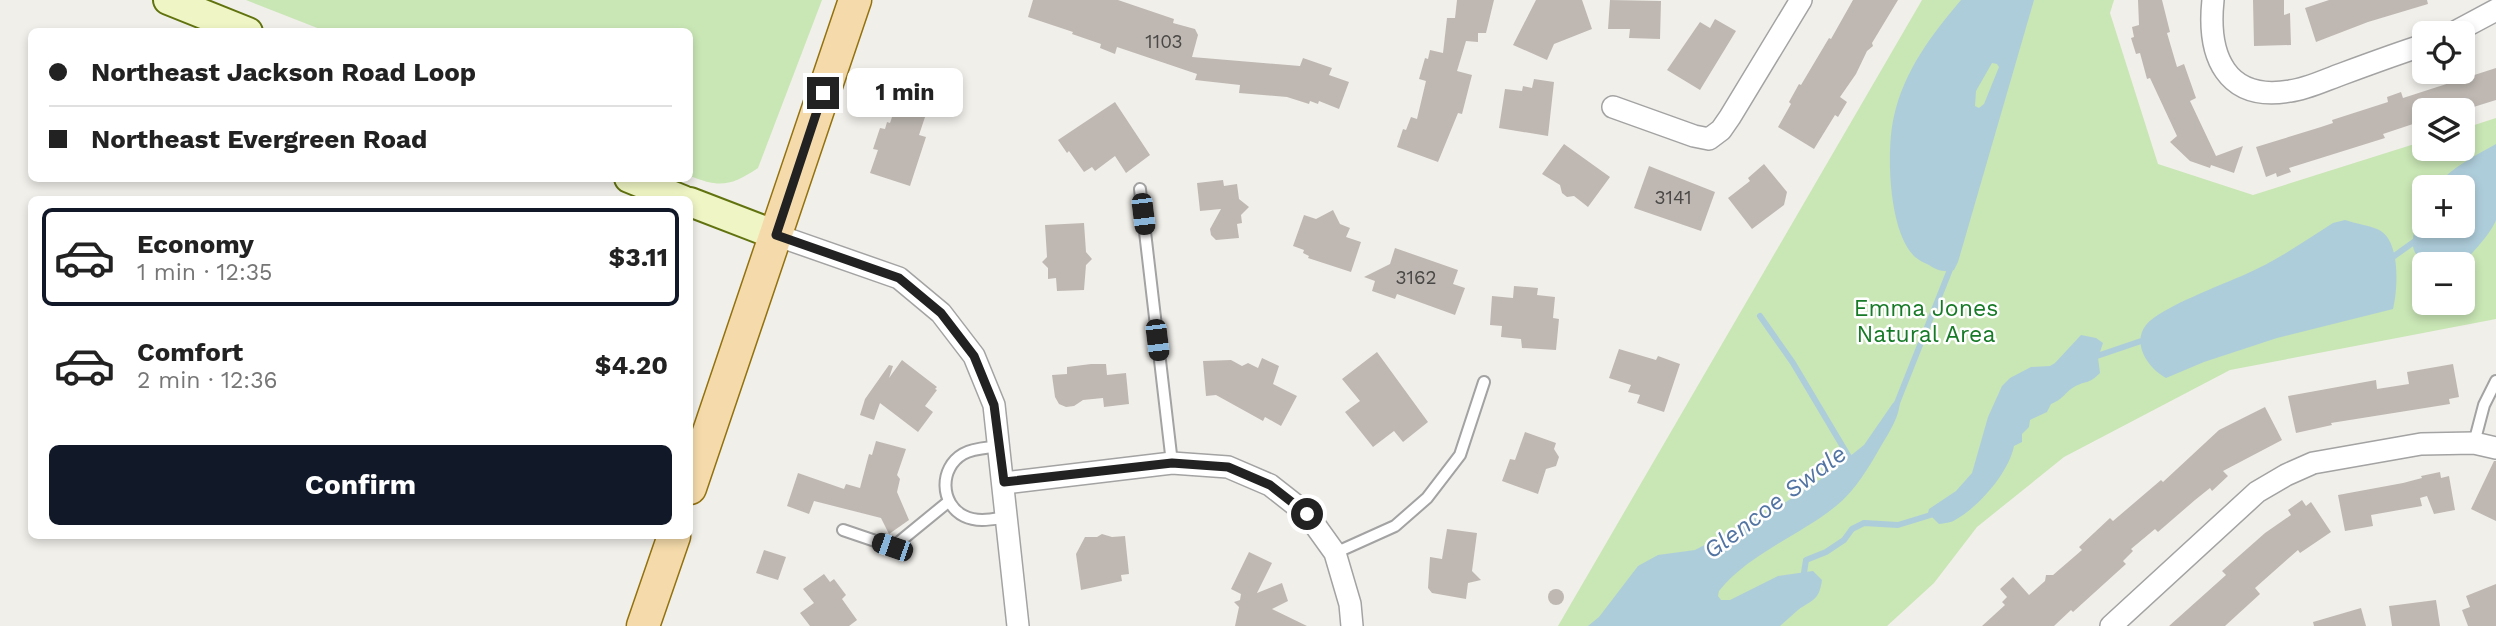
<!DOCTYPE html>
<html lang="en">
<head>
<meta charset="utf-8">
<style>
  :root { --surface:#fff; --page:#f2f2f2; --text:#222; --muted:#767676; --line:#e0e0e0; --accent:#111827 }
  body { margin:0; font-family:"Work Sans",sans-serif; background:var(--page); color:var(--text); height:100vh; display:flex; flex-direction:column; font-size:26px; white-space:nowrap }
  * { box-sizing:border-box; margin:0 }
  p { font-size:23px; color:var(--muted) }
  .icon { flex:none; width:38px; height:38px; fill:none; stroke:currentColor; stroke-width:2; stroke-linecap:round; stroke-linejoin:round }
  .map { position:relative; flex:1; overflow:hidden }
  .details { position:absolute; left:28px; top:196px; width:665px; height:343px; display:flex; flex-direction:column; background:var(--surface); border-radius:10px; box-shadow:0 4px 10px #0003 }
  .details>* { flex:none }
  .banner { position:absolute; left:28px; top:28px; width:665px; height:154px; border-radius:10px; box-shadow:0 4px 10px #0003; display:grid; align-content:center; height:154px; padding:0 21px; background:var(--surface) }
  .controls { position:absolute; left:2412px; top:21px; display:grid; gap:14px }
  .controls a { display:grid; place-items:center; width:63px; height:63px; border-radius:10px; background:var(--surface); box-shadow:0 4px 10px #0003; font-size:35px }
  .end { position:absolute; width:32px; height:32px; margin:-16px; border:9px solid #222; background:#fff; box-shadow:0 0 0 4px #fff }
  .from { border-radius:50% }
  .bubble { position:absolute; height:49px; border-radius:10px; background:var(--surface); box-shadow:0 4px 10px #0003; font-size:23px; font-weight:700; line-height:49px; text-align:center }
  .car { position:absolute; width:21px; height:42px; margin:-21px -10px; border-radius:9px; box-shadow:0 0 5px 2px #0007; background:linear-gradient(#222 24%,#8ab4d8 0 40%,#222 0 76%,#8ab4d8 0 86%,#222 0) }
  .banner b { display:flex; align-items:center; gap:24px; height:66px; font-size:26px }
  .banner b+b { border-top:2px solid var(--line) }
  .banner i { width:18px; height:18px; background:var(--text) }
  ul { padding:12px 0 0; list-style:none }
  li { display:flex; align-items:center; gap:21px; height:98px; margin:0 14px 10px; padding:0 7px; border:4px solid transparent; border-radius:10px }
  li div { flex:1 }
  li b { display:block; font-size:26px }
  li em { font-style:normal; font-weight:700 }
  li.current { border-color:var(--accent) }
  li>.icon { width:63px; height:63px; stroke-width:1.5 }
  .action { display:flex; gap:14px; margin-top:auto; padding:14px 21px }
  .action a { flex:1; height:80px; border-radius:10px; background:var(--accent); color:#fff; font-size:28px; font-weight:700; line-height:80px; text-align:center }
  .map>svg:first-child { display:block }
  .grass { fill:#c9e6b5; fill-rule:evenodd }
  .water { fill:#aecddb; fill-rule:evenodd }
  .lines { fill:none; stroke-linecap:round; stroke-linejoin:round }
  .stream { stroke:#aecddb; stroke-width:6 }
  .building { fill:#bfb8b2 }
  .lane-casing { stroke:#a3a3a3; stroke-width:14 }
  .street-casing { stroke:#a3a3a3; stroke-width:24 }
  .secondary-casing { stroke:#61730f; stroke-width:32 }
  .primary-casing { stroke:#93710d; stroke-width:35 }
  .lane { stroke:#fff; stroke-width:10 }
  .street { stroke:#fff; stroke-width:21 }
  .secondary { stroke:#eff5c4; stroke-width:28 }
  .primary { stroke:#f5dbab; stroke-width:32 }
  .route { stroke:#222; stroke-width:9 }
  .labels { text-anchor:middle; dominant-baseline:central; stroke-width:5; stroke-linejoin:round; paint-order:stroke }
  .number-label { font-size:19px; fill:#494846 }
  .park-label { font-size:23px; fill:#167a26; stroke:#fff }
  .water-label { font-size:24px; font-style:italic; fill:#5274a3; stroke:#fff }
</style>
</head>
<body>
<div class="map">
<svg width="2496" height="626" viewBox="0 0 2496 626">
  <rect width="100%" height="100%" fill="#f1efea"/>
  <g class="grass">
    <path d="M 246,0 L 822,0 L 758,168 C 731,186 720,188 690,176 L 690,32 L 325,31 Z"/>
    <path d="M 1922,0 L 2114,0 L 2110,13 L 2158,164 L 2253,195 L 2424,141 L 2424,149 L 2462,149 L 2462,129 L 2496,118 L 2496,319 L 2230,370 L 2064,457 L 1977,527 L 1934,583 L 1887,626 L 1558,626 ZM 2424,187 L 2462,187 L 2462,226 L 2424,226 ZM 2424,264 L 2462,264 L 2462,303 L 2424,303 Z"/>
  </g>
  <g class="water">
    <path d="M 1961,0 L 2034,0 L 1958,262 L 1954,270 C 1945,273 1936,270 1929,265 C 1924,263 1919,260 1915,257 C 1888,232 1886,149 1894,116 C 1904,71 1932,34 1961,0 ZM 1992,63 L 1997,64 L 1999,67 L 1984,104 L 1979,108 L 1975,106 L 1976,91 Z"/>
    <path d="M 2496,144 C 2496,158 2496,209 2496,220 C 2493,230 2468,261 2458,264 C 2443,269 2415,264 2413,246 C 2411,233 2420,217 2424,205 L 2424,226 L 2462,226 L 2462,187 L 2436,187 C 2450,168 2475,156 2496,144 Z"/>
    <path d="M 2345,220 C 2356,224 2368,225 2377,229 C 2401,238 2398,289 2393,309 L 2277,338 L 2204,362 L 2166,378 C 2149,369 2131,344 2146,325 C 2161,307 2222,285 2246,274 C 2276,261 2305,241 2333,223 Z"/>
    <path d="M 2081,335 L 2096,338 L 2103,343 L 2098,358 L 2100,373 C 2088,385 2086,380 2074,387 C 2065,392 2065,398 2051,404 L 2047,412 L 2030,420 L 2029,427 L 2022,434 L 2022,442 L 2014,446 C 2009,472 1979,507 1955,520 C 1951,523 1944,523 1939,524 L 1928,513 L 1929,509 L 1956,491 L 1972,473 L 1988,417 L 2002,386 L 2010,378 L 2031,367 L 2050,366 L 2055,363 Z"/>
    <path d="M 1900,397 C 1901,415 1890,431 1881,446 C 1869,467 1855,491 1836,506 C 1799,536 1750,553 1719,591 L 1718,596 L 1721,600 L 1730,600 L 1778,576 L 1813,571 L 1822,580 C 1819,601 1813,599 1798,610 C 1792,615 1786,621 1780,626 L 1588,626 L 1599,617 L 1638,566 L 1658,555 L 1695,550 L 1786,502 L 1824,477 L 1864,445 L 1893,403 Z"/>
  </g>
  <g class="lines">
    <g class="stream">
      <polyline points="2390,259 2418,239"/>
      <polyline points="1760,316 1793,363 1852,462"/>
      <polyline points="2094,357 2147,339"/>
      <polyline points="1897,403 1951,267"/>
      <polyline points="1803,579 1806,560 1826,552 1844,540 1852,529 1864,523 1898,525 1937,513"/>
    </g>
  </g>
  <g class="building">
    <polygon points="1033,0 1118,0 1174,19 1173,23 1195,29 1198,35 1192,57 1300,66 1303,58 1332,68 1329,75 1349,82 1339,109 1319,101 1318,104 1310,101 1309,104 1287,97 1239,93 1240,85 1195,80 1197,74 1117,47 1115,54 1100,48 1101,44 1072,34 1073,32 1028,17"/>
    <polygon points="1457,0 1494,0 1486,33 1478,33 1478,42 1466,41 1457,71 1472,75 1462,114 1458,113 1438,162 1397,147 1403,129 1406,130 1411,117 1417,119 1426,81 1419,79 1425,58 1428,59 1430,50 1443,53 1447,18 1455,18"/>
    <polygon points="1536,0 1582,0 1592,29 1554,44 1547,60 1513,45"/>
    <polygon points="1610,0 1661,1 1660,39 1629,38 1630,29 1608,29"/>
    <polygon points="1853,0 1898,0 1872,43 1873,46 1867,51 1856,74 1840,97 1847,102 1838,117 1835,115 1814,149 1778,127 1791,104 1789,102 1799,84 1801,85 1829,38 1831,39"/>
    <polygon points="2138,0 2162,0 2170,32 2167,33 2177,67 2184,64 2196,98 2190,101 2216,156 2243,146 2234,173 2211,165 2210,168 2190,161 2170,142 2177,136 2150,78 2147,79 2140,53 2136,54 2131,38 2134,37 2132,27 2139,25"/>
    <polygon points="2253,0 2284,0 2284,15 2290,13 2291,45 2254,46"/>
    <polygon points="2329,0 2427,0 2428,4 2368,22 2316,42 2305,8"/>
    <polygon points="1715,19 1736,31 1700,90 1667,70 1700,22 1710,28"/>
    <polygon points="2496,68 2496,100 2464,110 2420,110 2422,117 2414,119 2416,123 2383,134 2385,138 2289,168 2291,172 2277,177 2276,173 2266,177 2256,147 2321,127 2333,123 2332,120 2388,102 2387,97 2401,92 2403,98"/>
    <polygon points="1534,79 1554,82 1548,136 1499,128 1505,89 1522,91 1523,86 1532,88"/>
    <polygon points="1115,102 1150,155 1126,173 1115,156 1095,171 1092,167 1084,172 1069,151 1067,153 1058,140"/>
    <polygon points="896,105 926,114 919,135 926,137 910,186 870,173 878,150 873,149 880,128 885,129 887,122 890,123"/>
    <polygon points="1564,144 1610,177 1588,207 1574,196 1567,197 1562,193 1560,185 1542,174"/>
    <polygon points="1764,164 1787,192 1784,205 1752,229 1728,198 1750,181 1748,178"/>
    <polygon points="1649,166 1715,192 1701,231 1634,208"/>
    <polygon points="1223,180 1224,186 1237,184 1239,199 1249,207 1241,215 1242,223 1237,224 1239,238 1216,240 1211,235 1210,229 1221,209 1200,211 1197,183"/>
    <polygon points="1333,210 1340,224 1350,228 1346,237 1361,242 1351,272 1308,258 1309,256 1303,253 1304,250 1293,246 1304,215 1316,219"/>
    <polygon points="1084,223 1086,252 1092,259 1086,265 1084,290 1057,291 1056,278 1048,279 1048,268 1042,262 1047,257 1045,225"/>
    <polygon points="1395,248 1458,270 1453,284 1465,288 1455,315 1397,294 1395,299 1372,291 1375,281 1364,277 1390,264"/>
    <polygon points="1514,286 1538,288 1537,295 1555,297 1553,318 1559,319 1556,350 1522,348 1521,339 1501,337 1502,326 1490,325 1492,296 1513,298"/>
    <polygon points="1619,349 1656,360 1658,356 1680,364 1664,412 1637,403 1640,395 1628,392 1631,385 1609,378"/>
    <polygon points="1377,352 1428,422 1403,442 1394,431 1373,447 1345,412 1360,401 1342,379"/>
    <polygon points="1262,358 1279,366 1273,384 1297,396 1281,426 1265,417 1263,421 1216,395 1206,396 1203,361 1231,360 1242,366 1248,363 1258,368"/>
    <polygon points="902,360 937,387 935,389 937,390 925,406 933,412 918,432 880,403 874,420 860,415 865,399 889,365 893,366 889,378"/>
    <polygon points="1091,364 1106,364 1107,375 1126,373 1129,404 1104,407 1103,398 1083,400 1074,406 1066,407 1059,404 1055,397 1052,375 1067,374 1067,367"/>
    <polygon points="2453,364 2459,397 2449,399 2450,404 2331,423 2332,425 2296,433 2288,396 2376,380 2377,389 2409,384 2407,372"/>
    <polygon points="2265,407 2282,440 2223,471 2228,476 2212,491 2210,488 2195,500 2158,532 2155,529 2131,549 2133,551 2123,561 2126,564 2073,612 2071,610 2054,626 1982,626 2005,605 2002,602 2007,597 2000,589 2013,577 2029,595 2045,581 2046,575 2053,575 2082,550 2079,547 2110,518 2113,521 2161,480 2163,482 2219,430"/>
    <polygon points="1525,432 1556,443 1554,449 1559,457 1556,466 1546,469 1538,494 1502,481 1510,459 1515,460"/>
    <polygon points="876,441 906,449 897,475 900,479 897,492 909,520 889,534 881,518 814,501 809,514 787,506 798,473 844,489 846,484 860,488 869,454 872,455"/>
    <polygon points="2494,461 2496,461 2496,521 2471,509"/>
    <polygon points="2440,472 2441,478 2449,476 2455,510 2434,514 2427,496 2420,498 2422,506 2371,515 2373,526 2345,531 2338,495 2403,483 2422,478 2421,476"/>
    <polygon points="2302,500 2306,506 2311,502 2331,532 2300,553 2298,550 2255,588 2260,594 2225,626 2169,626 2226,575 2222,571 2265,533 2291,515 2288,510"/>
    <polygon points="1447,529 1477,533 1472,571 1481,580 1468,583 1466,599 1432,593 1428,588 1430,557 1442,559"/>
    <polygon points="1102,534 1112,537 1125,536 1129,574 1121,575 1122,581 1081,590 1076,554 1085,537 1097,537"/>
    <polygon points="764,550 786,557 778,580 756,573"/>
    <polygon points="1249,552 1272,563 1257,593 1282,583 1288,601 1272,609 1307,626 1235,626 1239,607 1234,602 1240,600 1241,594 1231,589"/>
    <polygon points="824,574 830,582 834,579 846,595 842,599 857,620 849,626 810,626 800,613 814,603 803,589"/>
    <polygon points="2496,584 2496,626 2468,626 2462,610 2470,607 2466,596"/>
    <circle cx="1556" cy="597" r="8"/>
    <polygon points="2436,600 2440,626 2392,626 2389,606"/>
    <polygon points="2361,608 2366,626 2314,626 2313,622"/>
  </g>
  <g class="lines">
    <g class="lane-casing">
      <g id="lane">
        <polyline points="1140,189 1172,463"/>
        <polyline points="2474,443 2484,405 2496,381"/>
        <path d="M 1000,446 C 988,448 973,448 963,454 C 939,468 940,504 964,516 C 978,523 993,519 1007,517"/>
        <polyline points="843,530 893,547 948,502"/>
        <polyline points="1335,553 1395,526 1427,498 1460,455 1484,382"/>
      </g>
    </g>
    <g class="street-casing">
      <g id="street">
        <path d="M 2213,0 C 2207,56 2226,102 2290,91 C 2307,89 2325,80 2342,74 C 2369,64 2396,54 2424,45"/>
        <polyline points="2453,33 2496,10"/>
        <polyline points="1613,107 1694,136 1709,139 1721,130 1730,117 1801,0"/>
        <polyline points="776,235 899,278 941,313 974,356 994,405 1018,626"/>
        <polyline points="1004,483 1172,463 1228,467 1270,485 1307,514 1335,553 1350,604 1352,626"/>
        <polyline points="2111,626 2257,492 2286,475 2313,463 2421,444 2474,443 2496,448"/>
      </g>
    </g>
    <g class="secondary-casing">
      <g id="secondary">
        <polyline points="168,0 248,32"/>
        <polyline points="629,178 683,200"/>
        <polyline points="690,202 776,235"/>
      </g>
    </g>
    <g class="primary-casing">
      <g id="primary">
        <polyline points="690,488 855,0"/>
        <polyline points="643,626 674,536"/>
      </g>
    </g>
    <use href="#lane" class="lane"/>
    <use href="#street" class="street"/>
    <use href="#secondary" class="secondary"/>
    <use href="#primary" class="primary"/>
  </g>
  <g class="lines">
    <polyline class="route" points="823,93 776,235 899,278 941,313 974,356 994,405 1004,482 1172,463 1228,467 1270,485 1307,514"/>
  </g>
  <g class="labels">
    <g class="number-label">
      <text x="1164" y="41">1103</text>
      <text x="1673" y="197">3141</text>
      <text x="1416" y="277">3162</text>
    </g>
    <g class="park-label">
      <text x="1926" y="308">Emma Jones<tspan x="1926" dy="26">Natural Area</tspan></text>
    </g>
    <g class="water-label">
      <text transform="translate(1775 502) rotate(-37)">Glencoe Swale</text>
    </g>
  </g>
</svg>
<div class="controls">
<a><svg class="icon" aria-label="locate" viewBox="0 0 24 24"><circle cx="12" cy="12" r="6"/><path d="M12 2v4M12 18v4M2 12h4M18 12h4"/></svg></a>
<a><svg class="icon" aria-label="layers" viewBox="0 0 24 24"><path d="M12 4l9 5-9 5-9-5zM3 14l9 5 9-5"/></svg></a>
<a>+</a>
<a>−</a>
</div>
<i class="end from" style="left:1307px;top:514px"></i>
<i class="end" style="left:823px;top:93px"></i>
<div class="bubble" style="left:847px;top:68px;width:116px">1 min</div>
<i class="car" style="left:1143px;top:214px;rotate:173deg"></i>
<i class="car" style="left:1157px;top:340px;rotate:173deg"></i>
<i class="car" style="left:892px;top:547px;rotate:289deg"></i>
<div class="banner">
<b><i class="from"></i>Northeast Jackson Road Loop</b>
<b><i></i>Northeast Evergreen Road</b>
</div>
<section class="details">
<ul>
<li class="current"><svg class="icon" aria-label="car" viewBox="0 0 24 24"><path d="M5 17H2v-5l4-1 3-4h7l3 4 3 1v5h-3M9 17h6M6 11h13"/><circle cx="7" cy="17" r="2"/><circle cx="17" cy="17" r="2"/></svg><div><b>Economy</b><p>1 min · 12:35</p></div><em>$3.11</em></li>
<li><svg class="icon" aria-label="car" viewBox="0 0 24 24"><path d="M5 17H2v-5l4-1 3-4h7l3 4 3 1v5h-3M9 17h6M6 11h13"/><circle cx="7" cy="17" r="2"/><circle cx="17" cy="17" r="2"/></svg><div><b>Comfort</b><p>2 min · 12:36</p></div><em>$4.20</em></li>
</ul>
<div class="action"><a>Confirm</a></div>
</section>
</div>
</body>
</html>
